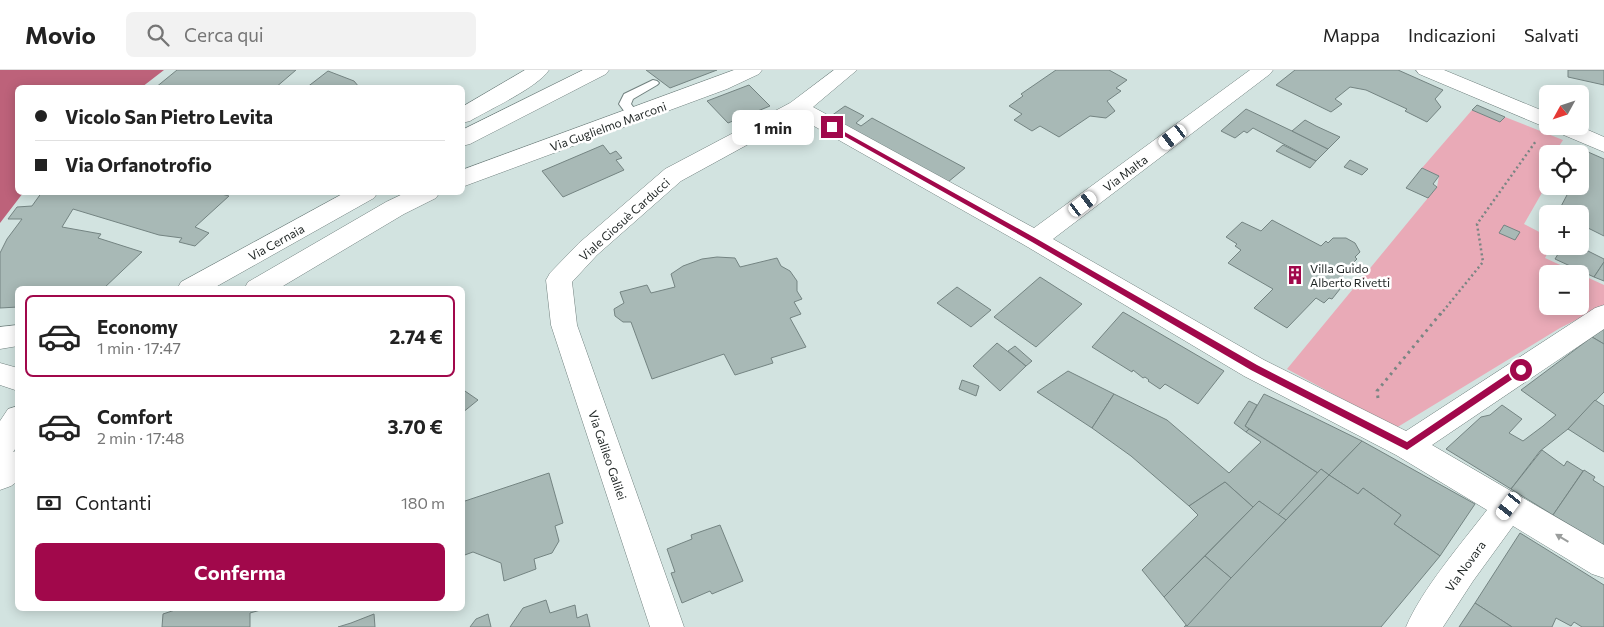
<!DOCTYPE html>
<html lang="it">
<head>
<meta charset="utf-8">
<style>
  :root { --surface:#fff; --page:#f2f2f2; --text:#222; --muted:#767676; --line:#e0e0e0; --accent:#a1084b }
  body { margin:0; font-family:Commissioner,sans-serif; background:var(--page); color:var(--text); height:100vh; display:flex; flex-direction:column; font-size:19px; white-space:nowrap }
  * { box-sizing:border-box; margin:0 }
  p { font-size:16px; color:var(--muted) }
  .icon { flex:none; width:28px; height:28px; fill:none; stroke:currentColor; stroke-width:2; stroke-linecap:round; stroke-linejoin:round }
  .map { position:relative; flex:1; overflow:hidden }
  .drawer { position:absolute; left:15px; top:216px; width:450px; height:325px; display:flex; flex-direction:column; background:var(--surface); border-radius:8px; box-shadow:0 2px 12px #0003 }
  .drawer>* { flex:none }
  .banner { position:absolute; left:15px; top:15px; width:450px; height:110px; border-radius:8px; box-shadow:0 2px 12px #0003; display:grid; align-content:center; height:110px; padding:0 20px; background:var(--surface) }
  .needle { width:32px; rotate:230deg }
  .controls { position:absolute; left:1539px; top:15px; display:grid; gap:10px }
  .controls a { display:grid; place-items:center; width:50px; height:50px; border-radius:8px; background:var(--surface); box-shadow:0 2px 12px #0003; font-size:25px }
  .end { position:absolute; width:22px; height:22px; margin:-11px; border:6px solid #a1084b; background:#fff; box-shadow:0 0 0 2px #fff }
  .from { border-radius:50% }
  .bubble { position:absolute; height:35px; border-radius:8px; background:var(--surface); box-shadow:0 2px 12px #0003; font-size:16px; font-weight:700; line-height:35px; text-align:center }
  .car { position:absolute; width:15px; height:30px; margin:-15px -8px; border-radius:6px; box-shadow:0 0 4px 1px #0007; background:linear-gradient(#fff 24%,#345 0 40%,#fff 0 76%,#345 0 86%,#fff 0) }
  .banner b { display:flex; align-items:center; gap:18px; height:48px; font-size:19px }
  .banner b+b { border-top:1px solid var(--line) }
  .banner i { width:12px; height:12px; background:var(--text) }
  ul { padding:9px 0 0; list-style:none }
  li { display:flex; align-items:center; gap:15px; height:82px; margin:0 10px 8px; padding:0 10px; border:2px solid transparent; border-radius:8px }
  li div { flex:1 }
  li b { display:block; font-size:19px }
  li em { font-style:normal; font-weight:700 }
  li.selected { border-color:var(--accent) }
  li>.icon { width:45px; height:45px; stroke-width:1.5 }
  .pay { display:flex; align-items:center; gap:12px; height:55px; padding:0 20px; font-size:19px }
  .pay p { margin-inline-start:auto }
  .cta { display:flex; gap:10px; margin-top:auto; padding:10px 20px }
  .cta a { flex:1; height:58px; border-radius:8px; background:var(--accent); color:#fff; font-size:20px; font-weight:700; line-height:58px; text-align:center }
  header { display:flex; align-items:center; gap:30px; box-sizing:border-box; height:70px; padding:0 25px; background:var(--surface); border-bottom:1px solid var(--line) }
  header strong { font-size:24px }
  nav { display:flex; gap:28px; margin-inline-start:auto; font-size:18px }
  .search { width:350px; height:45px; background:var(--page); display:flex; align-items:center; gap:12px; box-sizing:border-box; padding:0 18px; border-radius:8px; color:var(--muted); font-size:19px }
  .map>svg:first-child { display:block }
  .green { fill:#e9aab7 }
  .water { fill:#bd627a }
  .building { fill:#a8b9b6; stroke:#748482 }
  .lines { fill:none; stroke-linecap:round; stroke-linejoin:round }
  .lane-casing { stroke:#71817f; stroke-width:2 }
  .street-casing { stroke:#71817f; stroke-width:1 }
  .secondary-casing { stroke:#71817f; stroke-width:1 }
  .path-far1 { stroke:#7a8583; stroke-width:2.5; stroke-dasharray:2 3; stroke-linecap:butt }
  .path { stroke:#7a8583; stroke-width:3; stroke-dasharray:2.5 4.5; stroke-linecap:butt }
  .lane { fill:#fff; fill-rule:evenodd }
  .street { fill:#fff; fill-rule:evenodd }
  .secondary { fill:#fff; fill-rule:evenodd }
  .oneway { fill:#9a9d9c }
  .route { fill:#a1084b }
  .labels { text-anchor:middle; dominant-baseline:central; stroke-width:5; stroke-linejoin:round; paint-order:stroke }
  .street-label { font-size:12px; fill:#1f2524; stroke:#fff }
  .poi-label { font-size:12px; fill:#1f2524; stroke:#fff; text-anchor:start }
</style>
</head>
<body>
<header>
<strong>Movio</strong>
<div class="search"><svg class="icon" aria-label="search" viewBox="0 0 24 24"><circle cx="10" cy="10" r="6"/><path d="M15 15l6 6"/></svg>Cerca qui</div>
<nav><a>Mappa</a><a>Indicazioni</a><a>Salvati</a></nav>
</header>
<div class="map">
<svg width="1604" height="557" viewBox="0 0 1604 557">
  <rect width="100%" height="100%" fill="#d2e3e0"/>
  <polygon class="green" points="1472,40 1500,52 1505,47 1563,70 1554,84 1548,84 1547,114 1524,154 1547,166 1548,176 1551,176 1545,188 1580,204 1548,204 1548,236 1580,236 1580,204 1604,215 1604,236 1560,258 1396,358 1287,299 1437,117 1439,106 1422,98"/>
  <polygon class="water" points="0,0 164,0 142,17 18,18 18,122 23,123 0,153"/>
  <g class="building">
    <polygon points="177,0 296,0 275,18 155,18"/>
    <polygon points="646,0 717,0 670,18"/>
    <polygon points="1056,0 1109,0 1127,10 1116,18 1121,21 1107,31 1115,41 1106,48 1090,46 1059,67 1040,56 1032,61 1014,50 1022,44 1009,36 1023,26 1021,24"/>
    <polygon points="1295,0 1398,0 1443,20 1435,29 1441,37 1427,52 1405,41 1407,39 1366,20 1350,17 1335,29 1342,34 1331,42 1276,15"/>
    <polygon points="1568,0 1604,0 1604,15 1568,7"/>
    <polygon points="328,1 354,11 359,17 306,18"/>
    <polygon points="749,15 770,36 728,53 707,31"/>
    <polygon points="1477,35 1505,47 1500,52 1472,40"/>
    <polygon points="845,36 864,46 856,53 861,56 872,48 965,98 948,112 832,49 831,46"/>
    <polygon points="1246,39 1292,61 1328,79 1316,91 1253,58 1247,63 1244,61 1235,68 1221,61"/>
    <polygon points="1305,50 1316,56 1340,67 1328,79 1292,61"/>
    <polygon points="603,75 610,84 616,81 622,88 616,90 624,100 563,127 542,101"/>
    <polygon points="1283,75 1316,91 1310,98 1276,81"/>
    <polygon points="1579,78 1604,89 1604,166 1580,154 1580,144 1557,144 1568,123 1553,116 1580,116 1580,84 1575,84"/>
    <polygon points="1350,90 1368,99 1362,105 1344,97"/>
    <polygon points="1422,98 1439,106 1433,114 1437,117 1428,128 1406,118"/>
    <polygon points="42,122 214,122 229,126 195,157 209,163 195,176 179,172 182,168 159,165 73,139 62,157 101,164 98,168 142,182 103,219 18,219 18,237 0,238 0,183 7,169 22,149 8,149 17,137 32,136"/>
    <polygon points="1272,150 1321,176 1326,171 1328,173 1333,168 1346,168 1355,173 1360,182 1355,187 1357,189 1342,204 1343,205 1339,211 1344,214 1332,229 1329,228 1324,233 1316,228 1287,258 1254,238 1273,219 1228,193 1241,180 1235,176 1237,174 1226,167 1242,152 1261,161"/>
    <polygon points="1504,155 1520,162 1515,170 1499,163"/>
    <polygon points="1563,176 1578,176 1604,189 1604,192 1594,207 1555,189"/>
    <polygon points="717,187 735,188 740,197 777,188 781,196 790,201 797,211 797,221 802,229 794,232 801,244 790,248 806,277 771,288 773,293 735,305 724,284 652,309 631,252 623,252 615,246 614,239 624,233 620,222 647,215 651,223 675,217 671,204 683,196 702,189"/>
    <polygon points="1604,192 1604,211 1594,207"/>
    <polygon points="1040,207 1082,234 1036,277 994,247"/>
    <polygon points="957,217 991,240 971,257 937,233"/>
    <polygon points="1123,242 1224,301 1198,334 1165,314 1160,319 1148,311 1149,310 1145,307 1143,308 1133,300 1132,302 1092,277"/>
    <polygon points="1604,259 1604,274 1592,267"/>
    <polygon points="1592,267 1604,274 1604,322 1568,359 1540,381 1511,419 1446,379 1481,347 1490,345 1502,335 1522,349 1509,363 1523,371 1543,356 1556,345 1521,320"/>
    <polygon points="997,273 1026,296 1000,321 973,296"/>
    <polygon points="1015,276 1032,291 1026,296 1008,281"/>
    <polygon points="1068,301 1114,324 1092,358 1037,322"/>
    <polygon points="962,310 979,316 976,326 959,319"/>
    <polygon points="462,319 478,330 462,343"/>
    <polygon points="1114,324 1167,350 1229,403 1261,372 1246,362 1249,359 1318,403 1278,445 1259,431 1253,437 1225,412 1189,436 1131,386 1092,358"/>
    <polygon points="1264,324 1313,347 1362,371 1329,405 1321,399 1318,403 1245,356"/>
    <polygon points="1595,330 1604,336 1604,382 1568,359"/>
    <polygon points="1249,331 1257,335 1245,356 1249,359 1246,362 1234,353"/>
    <polygon points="1362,371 1475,434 1440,486 1394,454 1401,445 1363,418 1358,424 1329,405"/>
    <polygon points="1542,380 1564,396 1567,391 1583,401 1553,445 1511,419"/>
    <polygon points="1321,399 1329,405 1286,450 1278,445"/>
    <polygon points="1584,400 1595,407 1593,410 1604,417 1604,475 1553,445"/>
    <polygon points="549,403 563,453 555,456 559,471 552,483 534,489 536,499 504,511 501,493 473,482 462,486 462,432"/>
    <polygon points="1329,405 1358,424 1363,418 1401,445 1394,454 1440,486 1381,557 1184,557"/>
    <polygon points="1225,412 1253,437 1164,527 1142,500 1198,445 1189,436"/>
    <polygon points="1259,431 1286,450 1231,508 1205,486"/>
    <polygon points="720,455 743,511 712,524 710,521 682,533 671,503 675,502 667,479 692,469 691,465"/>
    <polygon points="1520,463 1604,515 1604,557 1582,557 1574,552 1571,556 1556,548 1552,557 1512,557 1475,533"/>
    <polygon points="1205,486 1231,508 1187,556 1164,527"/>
    <polygon points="546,530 550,543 575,535 577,548 587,544 590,557 510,557 523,538"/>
    <polygon points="1475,533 1512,557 1459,557"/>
    <polygon points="178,539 264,539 250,543 250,557 162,557 163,544"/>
    <polygon points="374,544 375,557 338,557 351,553"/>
    <polygon points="488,544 491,557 470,557 476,549"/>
  </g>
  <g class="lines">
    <g class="lane-casing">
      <polygon id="lane" points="653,10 657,11 659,13 657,15 633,29 631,34 640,46 638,49 630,49 619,34 624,24"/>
    </g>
    <g class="street-casing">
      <g id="street">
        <path d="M 525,0 L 549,0 C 537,18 490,39 470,51 L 462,53 L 462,37 Z"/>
        <path d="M 834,0 L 857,0 L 813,37 L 1034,158 L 1250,0 L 1273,0 L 1270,4 L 1053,169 L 1264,290 L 1406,361 L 1595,238 L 1604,235 L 1604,259 L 1432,375 L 1604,475 L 1604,508 L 1592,504 L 1513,456 L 1473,511 L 1443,557 L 1406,557 C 1422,519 1461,474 1487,440 L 1396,385 L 1244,306 L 1026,176 L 798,47 L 681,111 L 597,185 L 572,212 L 577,255 L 684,557 L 650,557 L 551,255 L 546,210 L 550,203 L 579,173 L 665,99 L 790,33 Z"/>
      </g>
    </g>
    <g class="secondary-casing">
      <g id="secondary">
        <polygon points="583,0 609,0 606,4 470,74 462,76 462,60"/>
        <polygon points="734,0 762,0 759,4 727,19 462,117 462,100"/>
        <polygon points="1416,0 1444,0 1548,43 1548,56 1579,56 1604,67 1604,82 1419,4"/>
        <polygon points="346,122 378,122 374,128 212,219 177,219 181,212"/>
        <polygon points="407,122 440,122 436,128 404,144 278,219 244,219 248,212 386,132"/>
        <polygon points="18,255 18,276 0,279 0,257"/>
        <polygon points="0,293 18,298 18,321 0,315"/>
        <polygon points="18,336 18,375 13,382 18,380 18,411 11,416 0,420 0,351 8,339"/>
      </g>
    </g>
    <polyline class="path-far1" points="1440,245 1483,192 1477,154 1536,71"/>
    <polyline class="path" points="1378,328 1377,321 1441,243"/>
    <use href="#lane" class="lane"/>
    <use href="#street" class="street"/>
    <use href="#secondary" class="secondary"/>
  </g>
  <defs><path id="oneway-solid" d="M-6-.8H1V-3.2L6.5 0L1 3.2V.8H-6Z" transform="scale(1.25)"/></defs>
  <use class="oneway" href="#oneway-solid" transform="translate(1562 468) rotate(-149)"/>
  <polygon class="route" points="832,55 1037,169 1257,295 1407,372 1518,297 1521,296 1526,300 1407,380 1251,300 1032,172 830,58 829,57"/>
  <defs>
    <g id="building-bare" transform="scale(1.5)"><path d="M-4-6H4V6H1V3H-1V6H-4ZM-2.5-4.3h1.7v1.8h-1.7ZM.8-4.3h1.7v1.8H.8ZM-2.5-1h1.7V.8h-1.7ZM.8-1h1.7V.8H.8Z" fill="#a1084b" stroke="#fff" stroke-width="2.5" paint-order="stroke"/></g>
  </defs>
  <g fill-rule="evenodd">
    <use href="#building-bare" x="1295" y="205"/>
  </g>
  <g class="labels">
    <g class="street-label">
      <text transform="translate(608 56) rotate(-20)">Via Guglielmo Marconi</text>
      <text transform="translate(1125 103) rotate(-37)">Via Malta</text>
      <text transform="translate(624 149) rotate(-42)">Viale Giosuè Carducci</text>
      <text transform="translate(276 172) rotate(-29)">Via Cernaia</text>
      <text transform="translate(608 385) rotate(71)">Via Galileo Galilei</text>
      <text transform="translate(1465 496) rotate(-54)">Via Novara</text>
    </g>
    <g class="poi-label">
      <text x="1310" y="198">Villa Guido<tspan x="1310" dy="14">Alberto Rivetti</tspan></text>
    </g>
  </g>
</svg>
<div class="controls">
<a><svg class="needle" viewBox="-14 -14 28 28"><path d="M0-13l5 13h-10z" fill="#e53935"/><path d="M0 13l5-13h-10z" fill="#767676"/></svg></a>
<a><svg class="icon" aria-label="locate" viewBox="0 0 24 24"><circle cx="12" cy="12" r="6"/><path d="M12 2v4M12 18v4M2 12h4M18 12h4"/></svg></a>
<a>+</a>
<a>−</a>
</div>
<i class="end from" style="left:1521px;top:300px"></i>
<i class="end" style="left:832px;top:57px"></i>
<div class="bubble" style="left:732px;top:40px;width:82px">1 min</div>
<i class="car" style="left:1173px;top:67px;rotate:233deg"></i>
<i class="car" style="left:1083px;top:134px;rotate:53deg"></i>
<i class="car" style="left:1509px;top:436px;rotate:217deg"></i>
<div class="banner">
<b><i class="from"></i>Vicolo San Pietro Levita</b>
<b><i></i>Via Orfanotrofio</b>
</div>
<section class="drawer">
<ul>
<li class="selected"><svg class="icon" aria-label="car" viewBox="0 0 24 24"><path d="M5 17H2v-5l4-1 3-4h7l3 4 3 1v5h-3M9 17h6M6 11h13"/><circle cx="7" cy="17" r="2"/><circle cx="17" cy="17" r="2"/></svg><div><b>Economy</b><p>1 min · 17:47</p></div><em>2.74 €</em></li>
<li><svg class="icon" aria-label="car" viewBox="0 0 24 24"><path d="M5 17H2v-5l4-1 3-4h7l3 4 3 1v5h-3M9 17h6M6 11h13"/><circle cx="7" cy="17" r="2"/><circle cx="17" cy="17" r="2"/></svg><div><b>Comfort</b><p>2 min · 17:48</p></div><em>3.70 €</em></li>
</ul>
<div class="pay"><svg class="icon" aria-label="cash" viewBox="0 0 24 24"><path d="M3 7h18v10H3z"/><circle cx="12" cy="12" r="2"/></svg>Contanti<p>180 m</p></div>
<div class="cta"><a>Conferma</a></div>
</section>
</div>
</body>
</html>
